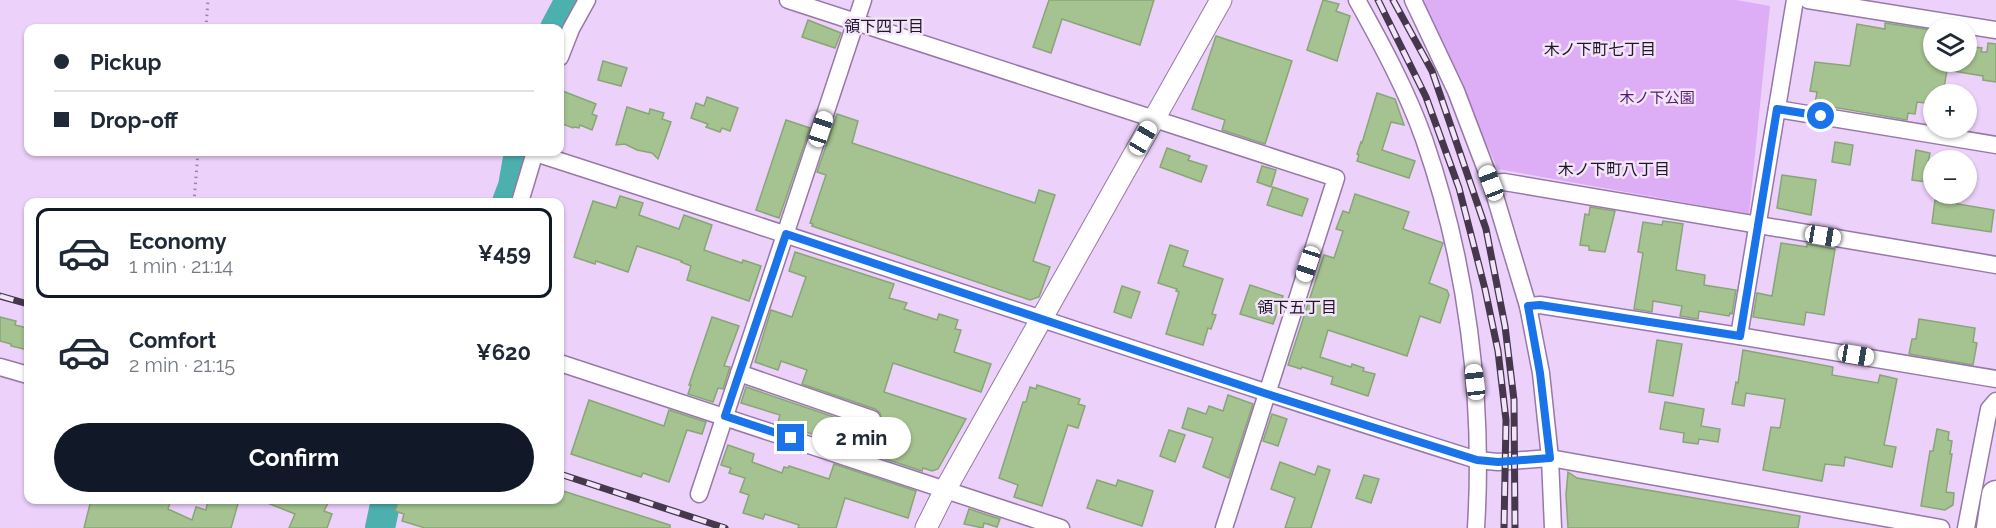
<!DOCTYPE html>
<html lang="en">
<head>
<meta charset="utf-8">
<style>
  :root { --surface:#fff; --page:#f2f2f3; --text:#1f2937; --muted:#747a83; --line:#e0e1e3; --accent:#111827 }
  body { margin:0; font-family:Raleway,"Noto Sans JP",sans-serif; background:var(--page); color:var(--text); height:100vh; display:flex; flex-direction:column; font-size:22px; white-space:nowrap }
  * { box-sizing:border-box; margin:0 }
  p { font-size:20px; color:var(--muted) }
  .icon { flex:none; width:33px; height:33px; fill:none; stroke:currentColor; stroke-width:2; stroke-linecap:round; stroke-linejoin:round }
  .map { position:relative; flex:1; overflow:hidden }
  .sheet { position:absolute; left:24px; top:198px; width:540px; height:306px; display:flex; flex-direction:column; background:var(--surface); border-radius:12px; box-shadow:0 2px 4px #0004 }
  .sheet>* { flex:none }
  .banner { position:absolute; left:24px; top:24px; width:540px; height:132px; border-radius:12px; box-shadow:0 2px 4px #0004; display:grid; align-content:center; height:132px; padding:0 30px; background:var(--surface) }
  .buttons { position:absolute; left:1923px; top:18px; display:grid; gap:12px }
  .buttons a { display:grid; place-items:center; width:54px; height:54px; border-radius:50%; background:var(--surface); box-shadow:0 2px 4px #0004; font-size:30px }
  .end { position:absolute; width:27px; height:27px; margin:-14px; border:8px solid #1a73e8; background:#fff; box-shadow:0 0 0 3px #fff }
  .from { border-radius:50% }
  .bubble { position:absolute; height:42px; border-radius:21px; background:var(--surface); box-shadow:0 2px 4px #0004; font-size:20px; font-weight:700; line-height:42px; text-align:center }
  .car { position:absolute; width:18px; height:36px; margin:-18px -9px; border-radius:8px; box-shadow:0 0 4px 2px #0007; background:linear-gradient(#fff 24%,#345 0 40%,#fff 0 76%,#345 0 86%,#fff 0) }
  .banner b { display:flex; align-items:center; gap:21px; height:57px; font-size:22px }
  .banner b+b { border-top:2px solid var(--line) }
  .banner i { width:15px; height:15px; background:var(--text) }
  ul { padding:10px 0 0; list-style:none }
  li { display:flex; align-items:center; gap:18px; height:90px; margin:0 12px 9px; padding:0 18px; border:3px solid transparent; border-radius:12px }
  li div { flex:1 }
  li b { display:block; font-size:22px }
  li em { font-style:normal; font-weight:700 }
  li.active { border-color:var(--accent) }
  li>.icon { width:54px; height:54px; stroke-width:1.5 }
  .button { display:flex; gap:12px; margin-top:auto; padding:12px 30px }
  .button a { flex:1; height:69px; border-radius:36px; background:var(--accent); color:#fff; font-size:24px; font-weight:700; line-height:69px; text-align:center }
  .map>svg:first-child { display:block }
  .green { fill:#ddadf6 }
  .lines { fill:none; stroke-linecap:round; stroke-linejoin:round }
  .river { stroke:#4cb0ae; stroke-width:30 }
  .building { fill:#a4c390; stroke:#88a674; stroke-width:1.5 }
  .minor-casing { stroke:#9778a8; stroke-width:19 }
  .tertiary-casing { stroke:#9778a8; stroke-width:23 }
  .trunk-casing { stroke:#9778a8; stroke-width:31 }
  .path { stroke:#9984a5; stroke-width:3; stroke-dasharray:1.5 4.5; stroke-linecap:butt }
  .minor { stroke:#fff; stroke-width:16 }
  .tertiary { stroke:#fff; stroke-width:21 }
  .trunk { stroke:#fff; stroke-width:28 }
  .rail-casing { stroke:#46374d; stroke-width:7 }
  .rail { stroke:#f2e4f9; stroke-width:4.5; stroke-dasharray:14; stroke-linecap:butt }
  .route { stroke:#1a73e8; stroke-width:8 }
  .labels { text-anchor:middle; dominant-baseline:central; stroke-width:5; stroke-linejoin:round; paint-order:stroke }
  .park-label { font-size:15px; fill:#571971; stroke:#f2e4f9 }
  .neighbourhood-label { font-size:16px; fill:#211527; stroke:#f2e4f9 }
</style>
</head>
<body>
<div class="map">
<svg width="1996" height="528" viewBox="0 0 1996 528">
  <rect width="100%" height="100%" fill="#ecd1fb"/>
  <polygon class="green" points="1418,0 1736,0 1770,6 1749,214 1498,169"/>
  <g class="lines">
    <g class="river">
      <polyline points="555,28 570,0"/>
      <polyline points="507,202 513,186 519,152"/>
      <polyline points="380,528 386,500"/>
    </g>
  </g>
  <g class="building">
    <polygon points="1049,0 1154,0 1140,45 1062,19 1051,53 1033,47"/>
    <polygon points="1323,0 1339,4 1336,11 1350,16 1337,61 1307,50"/>
    <polygon points="808,20 841,33 835,48 802,37"/>
    <polygon points="1885,23 1931,30 1931,35 1933,35 1929,62 1966,62 1966,46 1982,48 1981,52 1987,52 1988,43 1996,44 1996,82 1983,80 1983,76 1947,70 1943,94 1934,94 1934,104 1917,102 1915,114 1908,113 1907,120 1815,104 1817,92 1810,91 1815,62 1850,66 1857,24 1885,29"/>
    <polygon points="1216,36 1292,61 1265,144 1222,130 1225,120 1192,109"/>
    <polygon points="603,61 627,68 621,86 598,80"/>
    <polygon points="560,90 596,104 592,114 597,116 592,130 580,125 579,128 574,127 573,128 560,123"/>
    <polygon points="1377,93 1395,99 1404,125 1391,122 1382,150 1415,161 1409,178 1357,161 1359,155 1357,154 1361,142 1362,143"/>
    <polygon points="707,97 738,108 730,131 722,128 720,132 706,127 708,124 691,118 696,103 704,106"/>
    <polygon points="627,107 649,114 650,109 664,113 662,119 671,122 658,159 652,153 637,150 625,144 616,145"/>
    <polygon points="837,114 858,121 852,143 1035,203 1039,190 1055,195 1033,261 1050,267 1039,297 1030,300 812,226 813,224 810,223 826,175 817,172"/>
    <polygon points="786,120 810,128 779,218 756,210"/>
    <polygon points="1835,142 1853,145 1850,165 1832,162"/>
    <polygon points="1167,148 1190,156 1188,160 1207,166 1201,182 1160,167"/>
    <polygon points="1916,150 1930,153 1928,162 1934,162 1934,183 1912,180"/>
    <polygon points="1262,166 1276,170 1271,187 1257,182"/>
    <polygon points="1782,175 1816,180 1811,215 1777,208"/>
    <polygon points="1273,187 1308,199 1302,216 1267,205"/>
    <polygon points="1355,194 1409,212 1403,229 1443,243 1429,283 1447,290 1449,295 1440,323 1420,316 1407,356 1328,330 1320,357 1351,367 1352,364 1364,368 1363,371 1375,374 1368,396 1331,384 1333,377 1302,367 1301,369 1288,365 1324,255 1334,258 1343,231 1336,229 1343,211 1349,213"/>
    <polygon points="620,196 643,203 639,215 679,229 684,215 712,225 704,250 742,263 743,260 761,266 749,301 687,280 691,266 681,262 682,261 637,246 628,272 596,261 595,264 574,257 593,201 616,208"/>
    <polygon points="1935,200 1994,210 1991,232 1932,223"/>
    <polygon points="1590,207 1615,211 1605,252 1589,250 1589,246 1580,245 1585,214 1589,215"/>
    <polygon points="1663,221 1683,224 1676,270 1705,275 1704,285 1736,290 1732,314 1730,313 1729,316 1699,311 1698,319 1680,316 1682,306 1653,301 1652,312 1634,309 1643,253 1638,252 1643,222 1662,225"/>
    <polygon points="1781,243 1807,247 1807,244 1835,249 1824,315 1806,312 1804,325 1753,317 1757,293 1772,296"/>
    <polygon points="1170,245 1188,251 1183,266 1223,279 1212,314 1216,315 1211,329 1208,328 1203,345 1166,334 1179,292 1176,291 1177,289 1158,283"/>
    <polygon points="795,252 894,284 889,298 907,303 904,309 937,320 939,314 958,320 955,329 961,330 954,352 991,364 981,392 893,363 884,392 966,419 938,469 932,471 923,468 922,471 840,444 778,422 780,415 741,403 746,387 869,429 878,427 882,422 880,413 875,409 802,384 807,370 781,361 778,370 755,362 771,310 792,317 806,277 789,271"/>
    <polygon points="1250,285 1283,296 1273,324 1240,314"/>
    <polygon points="1122,286 1140,292 1131,318 1114,312"/>
    <polygon points="0,317 16,321 15,325 28,328 28,350 11,346 11,344 0,341"/>
    <polygon points="712,317 739,326 724,366 730,367 723,389 718,388 713,402 688,394 691,385 689,385"/>
    <polygon points="1919,319 1975,328 1973,342 1977,343 1973,365 1909,354 1912,339 1916,339"/>
    <polygon points="1657,340 1682,344 1673,396 1649,392"/>
    <polygon points="1743,350 1833,367 1832,375 1878,383 1880,375 1897,379 1884,445 1896,447 1892,467 1845,457 1844,466 1825,464 1822,481 1763,470 1771,427 1780,428 1785,399 1746,393 1744,406 1732,404 1736,382 1738,383"/>
    <polygon points="1037,385 1080,399 1078,404 1085,406 1078,428 1068,425 1042,506 1014,497 1018,485 999,478 1023,402 1026,402 1030,387 1036,389"/>
    <polygon points="1228,395 1253,404 1229,478 1203,467 1213,438 1182,428 1188,408 1206,414 1209,406 1223,411"/>
    <polygon points="589,400 664,426 669,410 706,422 702,434 687,430 669,482 643,473 641,477 571,454"/>
    <polygon points="1665,402 1704,409 1701,426 1720,429 1718,442 1699,439 1698,444 1683,442 1684,433 1660,429"/>
    <polygon points="1272,414 1287,419 1278,446 1263,441"/>
    <polygon points="1937,429 1949,432 1948,440 1952,441 1950,454 1952,454 1946,492 1954,493 1953,505 1945,510 1921,506 1930,451 1933,451"/>
    <polygon points="1169,430 1185,435 1175,462 1160,456"/>
    <polygon points="728,445 754,454 752,462 782,473 784,467 788,468 789,466 829,479 834,464 916,491 908,518 845,498 836,528 798,528 799,525 765,514 763,519 743,513 749,495 740,492 745,478 729,473 731,468 721,465"/>
    <polygon points="1280,462 1315,475 1318,466 1330,470 1311,528 1285,528 1295,498 1271,489"/>
    <polygon points="1568,472 1577,478 1800,516 1798,528 1568,528 1566,495"/>
    <polygon points="1364,475 1379,479 1371,503 1356,498"/>
    <polygon points="1097,480 1116,486 1118,480 1153,491 1142,526 1087,508"/>
    <polygon points="560,490 670,525 670,528 425,528 402,521 404,514 395,511 399,500 560,500"/>
    <polygon points="91,500 171,500 168,509 192,520 196,507 206,510 208,500 239,500 231,528 84,528"/>
    <polygon points="260,500 320,500 328,503 324,511 332,514 327,528 289,528 295,514"/>
    <polygon points="969,509 1000,519 997,527 984,523 983,528 964,524"/>
  </g>
  <g class="lines">
    <g class="minor-casing">
      <g id="minor">
        <polyline points="788,0 1336,178 1224,528"/>
        <path d="M 1357,0 C 1382,45 1407,91 1424,139 C 1467,263 1484,397 1476,528"/>
        <polyline points="1413,0 1456,91 1491,183 1528,306 1541,373 1550,458 1553,528"/>
        <polyline points="1808,0 1996,30"/>
        <polyline points="560,57 571,29 587,0"/>
        <polyline points="1777,109 1996,145"/>
        <path d="M 535,153 C 850,254 1162,361 1477,460 L 1498,462 L 1550,458 L 1941,528"/>
        <polyline points="1491,183 1504,182 1996,265"/>
        <polyline points="520,202 535,152"/>
        <polyline points="1528,306 1540,305 1739,336 1996,379"/>
        <polyline points="1739,336 1795,0"/>
        <polyline points="560,363 1061,528"/>
        <polyline points="0,367 28,375"/>
        <polyline points="739,373 872,419"/>
        <polyline points="699,494 863,0"/>
        <polyline points="1966,528 1989,409 1996,401"/>
      </g>
    </g>
    <g class="tertiary-casing">
      <polyline id="tertiary" points="926,528 945,490 1221,0"/>
    </g>
    <g class="trunk-casing">
      <polyline id="trunk" points="1991,528 1996,495"/>
    </g>
    <g class="path">
      <polyline points="206,28 208,0"/>
      <polyline points="194,202 198,152"/>
    </g>
    <use href="#minor" class="minor"/>
    <use href="#tertiary" class="tertiary"/>
    <use href="#trunk" class="trunk"/>
    <g class="rail-casing">
      <g id="rail">
        <polyline points="1378,0 1426,97 1459,188 1485,289 1498,351 1506,420 1504,528"/>
        <polyline points="1393,0 1432,71 1486,229 1505,326 1514,400 1515,528"/>
        <polyline points="0,296 28,304"/>
        <polyline points="560,474 725,528"/>
      </g>
    </g>
    <use href="#rail" class="rail"/>
  </g>
  <g class="lines">
    <polyline class="route" points="791,438 725,416 786,234 1267,394 1477,460 1498,462 1550,458 1540,373 1528,306 1540,305 1740,336 1777,109 1821,116"/>
  </g>
  <g class="labels">
    <g class="park-label">
      <text x="1657" y="98">木ノ下公園</text>
    </g>
    <g class="neighbourhood-label">
      <text x="884" y="26">領下四丁目</text>
      <text x="1600" y="49">木ノ下町七丁目</text>
      <text x="1614" y="169">木ノ下町八丁目</text>
      <text x="1297" y="307">領下五丁目</text>
    </g>
  </g>
</svg>
<div class="buttons">
<a><svg class="icon" aria-label="layers" viewBox="0 0 24 24"><path d="M12 4l9 5-9 5-9-5zM3 14l9 5 9-5"/></svg></a>
<a>+</a>
<a>−</a>
</div>
<i class="end from" style="left:1821px;top:116px"></i>
<i class="end" style="left:791px;top:438px"></i>
<div class="bubble" style="left:812px;top:417px;width:99px">2 min</div>
<i class="car" style="left:821px;top:129px;rotate:18deg"></i>
<i class="car" style="left:1143px;top:138px;rotate:30deg"></i>
<i class="car" style="left:1491px;top:183px;rotate:339deg"></i>
<i class="car" style="left:1823px;top:236px;rotate:100deg"></i>
<i class="car" style="left:1308px;top:264px;rotate:198deg"></i>
<i class="car" style="left:1856px;top:355px;rotate:100deg"></i>
<i class="car" style="left:1475px;top:382px;rotate:353deg"></i>
<div class="banner">
<b><i class="from"></i>Pickup</b>
<b><i></i>Drop-off</b>
</div>
<section class="sheet">
<ul>
<li class="active"><svg class="icon" aria-label="car" viewBox="0 0 24 24"><path d="M5 17H2v-5l4-1 3-4h7l3 4 3 1v5h-3M9 17h6M6 11h13"/><circle cx="7" cy="17" r="2"/><circle cx="17" cy="17" r="2"/></svg><div><b>Economy</b><p>1 min · 21:14</p></div><em>¥459</em></li>
<li><svg class="icon" aria-label="car" viewBox="0 0 24 24"><path d="M5 17H2v-5l4-1 3-4h7l3 4 3 1v5h-3M9 17h6M6 11h13"/><circle cx="7" cy="17" r="2"/><circle cx="17" cy="17" r="2"/></svg><div><b>Comfort</b><p>2 min · 21:15</p></div><em>¥620</em></li>
</ul>
<div class="button"><a>Confirm</a></div>
</section>
</div>
</body>
</html>
